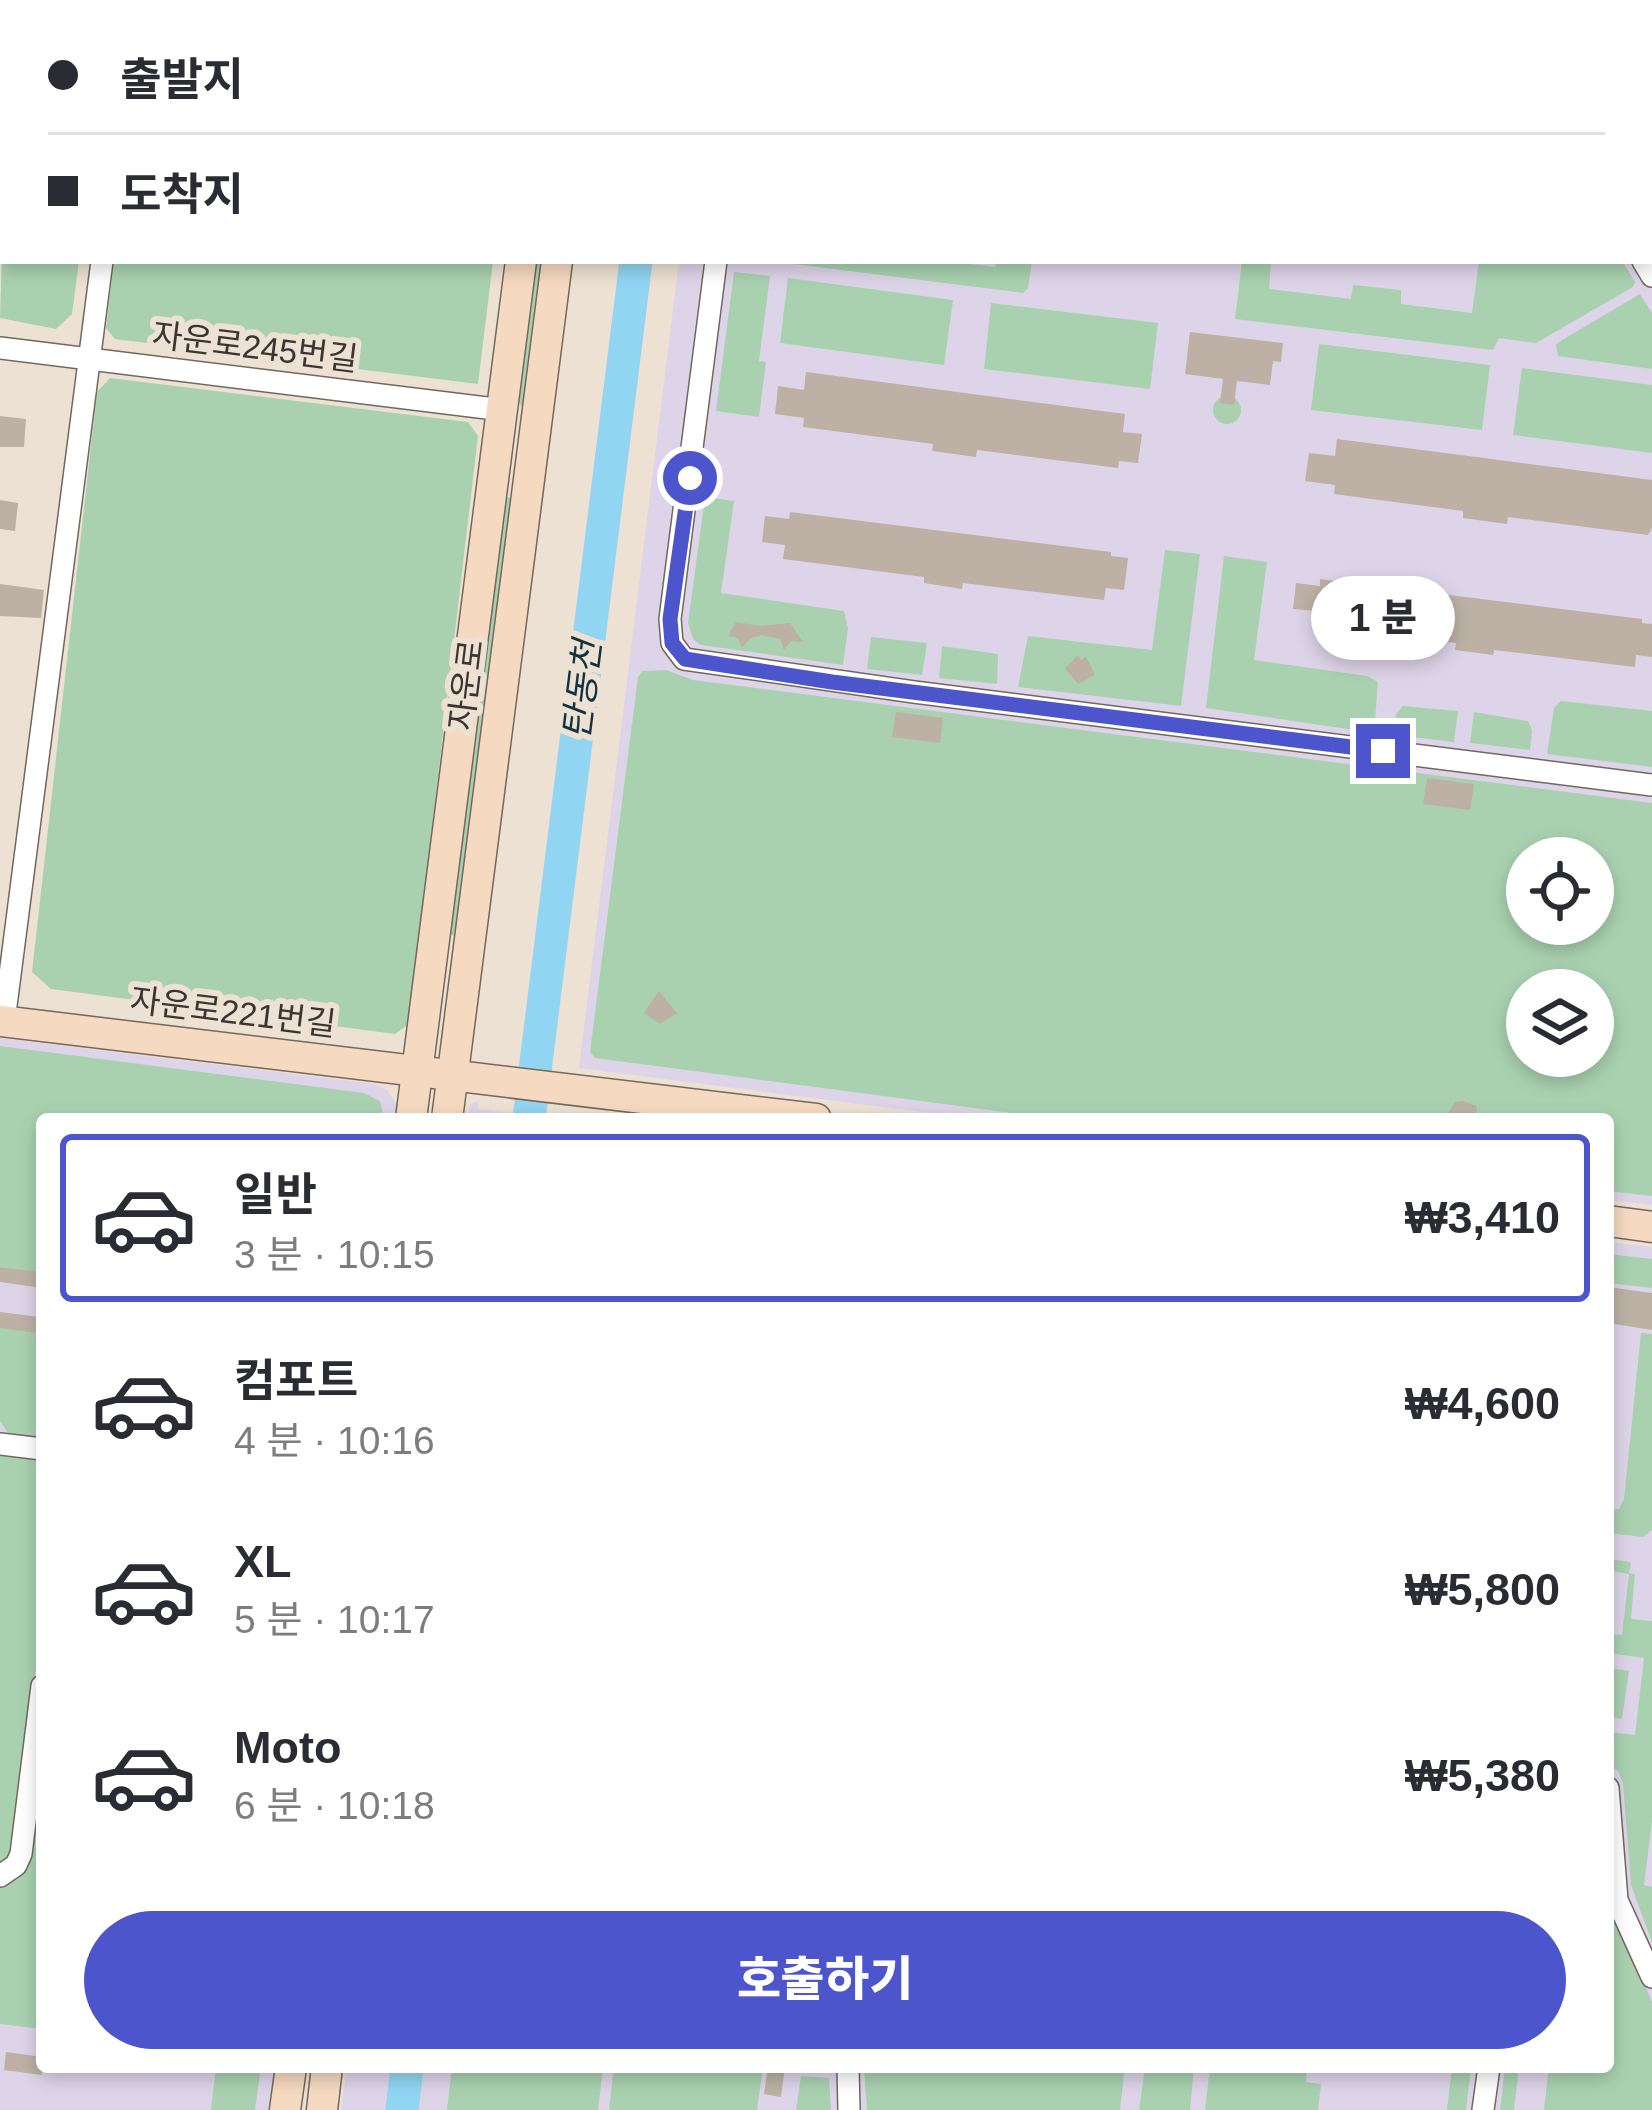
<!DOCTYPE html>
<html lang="ko">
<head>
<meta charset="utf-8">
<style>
  :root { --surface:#fff; --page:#f2f2f3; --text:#2b2b33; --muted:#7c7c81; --line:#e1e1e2; --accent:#4c55cb }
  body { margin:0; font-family:Helvetica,"Noto Sans KR",sans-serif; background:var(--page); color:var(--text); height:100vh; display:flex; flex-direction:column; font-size:45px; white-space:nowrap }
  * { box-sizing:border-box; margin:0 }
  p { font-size:39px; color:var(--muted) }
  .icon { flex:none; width:66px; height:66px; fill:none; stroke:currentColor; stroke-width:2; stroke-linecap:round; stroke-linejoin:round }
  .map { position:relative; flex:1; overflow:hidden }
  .drawer { position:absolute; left:36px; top:1113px; width:1578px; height:960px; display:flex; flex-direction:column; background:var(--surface); border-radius:12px; box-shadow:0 6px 18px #0003 }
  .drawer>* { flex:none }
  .banner { position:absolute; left:0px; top:0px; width:1653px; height:264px; box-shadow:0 6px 18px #0003; display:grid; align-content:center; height:264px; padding:0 48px; background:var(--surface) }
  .fabs { position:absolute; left:1506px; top:837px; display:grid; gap:24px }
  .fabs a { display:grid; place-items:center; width:108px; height:108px; border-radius:50%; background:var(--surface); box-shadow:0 6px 18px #0003; font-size:60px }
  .end { position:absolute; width:54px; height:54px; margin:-27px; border:15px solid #4c55cb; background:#fff; box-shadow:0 0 0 6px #fff }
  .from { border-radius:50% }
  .bubble { position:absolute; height:84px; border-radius:42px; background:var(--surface); box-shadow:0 6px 18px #0003; font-size:39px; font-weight:800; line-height:84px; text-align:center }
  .banner b { display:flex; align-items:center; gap:42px; height:114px; font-size:45px }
  .banner b+b { border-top:3px solid var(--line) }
  .banner i { width:30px; height:30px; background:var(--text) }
  ul { padding:21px 0 0; list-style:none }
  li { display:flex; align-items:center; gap:36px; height:168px; margin:0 24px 18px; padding:0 24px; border:6px solid transparent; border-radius:12px }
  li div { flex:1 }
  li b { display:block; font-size:45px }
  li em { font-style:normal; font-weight:800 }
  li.on { border-color:var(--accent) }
  li>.icon { width:108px; height:108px; stroke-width:1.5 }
  .button { display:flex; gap:24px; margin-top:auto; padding:24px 48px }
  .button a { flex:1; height:138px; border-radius:72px; background:var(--accent); color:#fff; font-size:48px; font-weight:800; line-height:138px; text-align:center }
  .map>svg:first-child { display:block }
  .education { fill:#ded4e9; fill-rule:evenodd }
  .green { fill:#a9d1b0; fill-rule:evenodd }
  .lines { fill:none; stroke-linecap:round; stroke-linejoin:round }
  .river { stroke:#92d5f2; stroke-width:33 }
  .building { fill:#bcb1a4 }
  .street-casing { stroke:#72685c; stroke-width:24 }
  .secondary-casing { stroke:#72685c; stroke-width:33 }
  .street { stroke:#fff; stroke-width:21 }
  .secondary { stroke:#f5d9c1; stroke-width:30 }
  .route { stroke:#4c55cb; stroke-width:15 }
  .labels { text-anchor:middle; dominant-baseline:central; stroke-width:12; stroke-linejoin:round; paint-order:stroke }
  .street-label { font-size:33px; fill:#3a3530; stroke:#ece1d3 }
  .water-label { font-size:36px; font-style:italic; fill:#133340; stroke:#ece1d3 }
</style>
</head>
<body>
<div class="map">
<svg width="1652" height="2110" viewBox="0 0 1652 2110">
  <rect width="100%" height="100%" fill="#ece1d3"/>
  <g class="education">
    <path d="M 712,0 L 1652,0 L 1652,1205 L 1608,1200 L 1608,1119 L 976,1119 L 579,1068 L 679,261 L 1650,261 L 1650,3 L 711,3 ZM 1527,858 L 1593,858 L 1593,924 L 1527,924 ZM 1527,990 L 1593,990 L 1593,1056 L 1527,1056 Z"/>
    <polygon points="0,1038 374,1084 387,1090 396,1103 398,1119 42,1119 42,2067 277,2067 272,2110 0,2110"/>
    <polygon points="478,1101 478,1109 558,1119 465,1119 471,1104"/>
    <polygon points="1608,1242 1652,1247 1652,2110 341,2110 347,2067 1608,2067"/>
  </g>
  <g class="green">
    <polygon points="145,0 524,0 145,3"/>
    <polygon points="866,0 1141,0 889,3"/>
    <polygon points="3,223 3,261 79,261 72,314 56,329 0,318"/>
    <polygon points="114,261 493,261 478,384 115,339 106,328"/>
    <polygon points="534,261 543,261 525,406 521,406 518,400"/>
    <polygon points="770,261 945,261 995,267 997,261 1032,261 1028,288 1023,293"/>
    <polygon points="1242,261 1271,261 1269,289 1351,299 1353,285 1401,290 1401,304 1472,313 1479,261 1622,261 1635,282 1633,287 1536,343 1499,338 1493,350 1235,319"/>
    <polygon points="734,272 770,276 759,361 766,362 759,417 716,411"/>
    <polygon points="788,278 953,300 944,365 780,343"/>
    <polygon points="1640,294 1652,313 1652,369 1558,356 1556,345 1562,340"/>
    <polygon points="991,303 1158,323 1150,389 984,369"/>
    <polygon points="1319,344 1490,365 1482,430 1311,410"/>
    <polygon points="1522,368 1652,385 1652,453 1513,435"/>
    <polygon points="110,378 468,422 478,436 409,1024 395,1034 51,989 32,972 97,392"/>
    <circle cx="1227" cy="410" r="14"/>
    <polygon points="507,497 514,498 457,936 449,935"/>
    <polygon points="705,497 734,501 721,593 844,611 848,628 843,665 701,645 693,639 688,623"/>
    <polygon points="1165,550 1200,554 1181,706 1018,687 1028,636 1152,650"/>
    <polygon points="1224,556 1267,562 1254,660 1367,676 1378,682 1374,733 1206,708"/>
    <polygon points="871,637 927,643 922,675 867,669"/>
    <polygon points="942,646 998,654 997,684 939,678"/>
    <path d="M 666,670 L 693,680 L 1652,803 L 1652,1196 L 1608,1191 L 1608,1119 L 1058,1119 L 595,1058 L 590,1052 L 638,677 L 643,671 ZM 1527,858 L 1593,858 L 1593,924 L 1527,924 ZM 1527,990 L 1593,990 L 1593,1056 L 1527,1056 Z"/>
    <polygon points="1561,701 1652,711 1652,767 1547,754 1554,708"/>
    <polygon points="1403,706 1458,711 1454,742 1394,735 1396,714"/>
    <polygon points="1474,712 1528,721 1532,730 1530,750 1470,743"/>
    <polygon points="0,1046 364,1093 380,1101 384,1119 42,1119 42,1272 0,1267"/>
    <polygon points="1608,1254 1652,1259 1652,1288 1608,1283"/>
    <polygon points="42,1299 42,1442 10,1436 0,1421 0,1328 37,1332"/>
    <polygon points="1641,1333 1652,1334 1652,1530 1643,1537 1608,1533 1608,1510 1619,1509 1624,1499"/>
    <polygon points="0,1454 42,1460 42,1620 14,1845 12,1854 0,1867"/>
    <polygon points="1608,1559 1631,1562 1629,1573 1635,1574 1631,1619 1652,1621 1652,1821 1644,1885 1652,1887 1652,1942 1631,1885 1623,1783 1618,1771 1608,1764 1608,1732 1635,1735 1644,1658 1608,1653 1608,1634 1622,1635 1629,1574 1608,1570"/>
    <polygon points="1608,1668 1629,1671 1622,1719 1608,1717"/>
    <polygon points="42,1761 42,2029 0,2024 0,1887 18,1879 27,1867"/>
    <polygon points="1608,1896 1652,2002 1652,2110 1544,2110 1549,2067 1608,2067"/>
    <polygon points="216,2067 261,2067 255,2110 211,2110"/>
    <polygon points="452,2067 603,2067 598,2110 447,2110"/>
    <polygon points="614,2067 763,2067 757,2110 609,2110"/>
    <polygon points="864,2067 1125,2067 1120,2110 867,2110"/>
    <polygon points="1145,2067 1194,2067 1190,2110 1139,2110"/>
    <polygon points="1210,2067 1307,2067 1306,2082 1321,2084 1318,2110 1205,2110"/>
    <polygon points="1452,2067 1471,2067 1466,2110 1447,2110"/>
    <polygon points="1505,2067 1519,2067 1514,2110 1500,2110"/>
    <polygon points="801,2076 829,2078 831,2110 796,2110"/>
  </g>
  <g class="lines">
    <g class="river">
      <polyline points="668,3 669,0"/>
      <polyline points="529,1119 636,261"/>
      <polyline points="402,2110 407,2067"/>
    </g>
  </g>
  <g class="building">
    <polygon points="1190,332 1283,343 1281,362 1273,361 1270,385 1237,381 1234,405 1220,403 1223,379 1185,374"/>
    <polygon points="806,372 1125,414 1123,432 1142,434 1138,463 1119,461 1118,468 977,450 976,457 932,451 933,444 803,427 804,418 775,414 778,386 804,390"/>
    <polygon points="0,416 26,419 24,447 0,447"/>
    <polygon points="1337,439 1652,480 1652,528 1648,535 1508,517 1507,524 1463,518 1463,511 1334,494 1335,485 1305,481 1309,453 1335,456"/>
    <polygon points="0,500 18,503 15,531 0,529"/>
    <polygon points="790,512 1111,552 1111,556 1128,558 1124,590 1106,588 1104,600 963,583 962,589 924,583 924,577 783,559 785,545 762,542 765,516 789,519"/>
    <polygon points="1320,579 1642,619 1642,623 1652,624 1652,657 1636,655 1635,667 1494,650 1493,655 1455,650 1456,643 1314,626 1316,611 1293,609 1296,583 1320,586"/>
    <polygon points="0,584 44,590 41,618 0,616"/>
    <polygon points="736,622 760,626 790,623 803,642 791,641 784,650 780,639 761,635 750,639 742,648 738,638 728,636"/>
    <polygon points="1078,655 1081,660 1086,657 1095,675 1078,684 1065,668"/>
    <polygon points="896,712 943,718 940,743 892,737"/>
    <polygon points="1427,778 1474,784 1470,810 1423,804"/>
    <polygon points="659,991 677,1013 660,1024 644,1013"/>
    <polygon points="1463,1101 1477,1106 1475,1119 1445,1119 1455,1102"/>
    <polygon points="0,1267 42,1272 42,1288 0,1282"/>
    <polygon points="1608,1287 1652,1293 1652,1330 1608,1323"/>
    <polygon points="0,1312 40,1317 38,1333 0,1328"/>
    <polygon points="6,2052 42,2057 42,2075 4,2070"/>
    <polygon points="768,2067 785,2067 781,2097 764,2094"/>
  </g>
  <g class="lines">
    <g class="street-casing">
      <g id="street">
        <polyline points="135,3 135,0"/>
        <polyline points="1258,3 1258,0"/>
        <polyline points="1290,3 1290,0"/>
        <polyline points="1596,3 1599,0"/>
        <polyline points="1650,157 1652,158"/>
        <polyline points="716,261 670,619 672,643 684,659 914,692 1652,785"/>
        <polyline points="1643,261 1652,276"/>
        <polyline points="0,348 503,410"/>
        <polyline points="4,1021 102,261"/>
        <polyline points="0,1444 42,1449"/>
        <polyline points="1608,1788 1617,1900 1652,1977"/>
        <polyline points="0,1876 16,1865 21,1854 42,1686"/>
        <polyline points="848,2067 849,2110"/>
        <polyline points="1483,2110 1489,2067"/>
      </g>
    </g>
    <g class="secondary-casing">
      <g id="secondary">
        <polyline points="552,3 552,0"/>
        <polyline points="588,3 589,0"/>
        <polyline points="0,1021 816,1119"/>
        <polyline points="411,1119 521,261"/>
        <polyline points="447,1119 557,261"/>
        <polyline points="1608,1221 1652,1227"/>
        <polyline points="285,2110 291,2067"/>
        <polyline points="322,2110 327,2067"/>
      </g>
    </g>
    <use href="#street" class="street"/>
    <use href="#secondary" class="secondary"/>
  </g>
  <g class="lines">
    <polyline class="route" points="690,478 670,619 672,643 685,659 832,682 1383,751"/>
  </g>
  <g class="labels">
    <g class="street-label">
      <text transform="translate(255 347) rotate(7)">자운로245번길</text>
      <text transform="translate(466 685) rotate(-83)">자운로</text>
      <text transform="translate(233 1012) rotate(7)">자운로221번길</text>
    </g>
    <g class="water-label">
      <text transform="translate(582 690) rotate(-83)">탄동천</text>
    </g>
  </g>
</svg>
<div class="fabs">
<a><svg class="icon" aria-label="locate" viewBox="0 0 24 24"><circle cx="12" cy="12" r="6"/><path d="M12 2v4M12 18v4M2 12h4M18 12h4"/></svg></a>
<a><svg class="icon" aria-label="layers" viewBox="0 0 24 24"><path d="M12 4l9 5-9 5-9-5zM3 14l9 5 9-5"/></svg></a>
</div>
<i class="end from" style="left:690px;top:478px"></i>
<i class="end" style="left:1383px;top:751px"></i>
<div class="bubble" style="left:1311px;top:576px;width:144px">1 분</div>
<div class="banner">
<b><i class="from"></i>출발지</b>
<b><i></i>도착지</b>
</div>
<section class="drawer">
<ul>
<li class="on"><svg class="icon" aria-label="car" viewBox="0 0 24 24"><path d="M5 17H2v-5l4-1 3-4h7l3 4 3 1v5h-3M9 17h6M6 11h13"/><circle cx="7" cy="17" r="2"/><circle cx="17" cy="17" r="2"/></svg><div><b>일반</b><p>3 분 · 10:15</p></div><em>₩3,410</em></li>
<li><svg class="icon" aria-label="car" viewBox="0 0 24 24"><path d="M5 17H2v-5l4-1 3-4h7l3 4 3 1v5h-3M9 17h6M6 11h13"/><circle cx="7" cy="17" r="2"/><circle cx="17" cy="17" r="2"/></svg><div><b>컴포트</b><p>4 분 · 10:16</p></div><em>₩4,600</em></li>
<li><svg class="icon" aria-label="car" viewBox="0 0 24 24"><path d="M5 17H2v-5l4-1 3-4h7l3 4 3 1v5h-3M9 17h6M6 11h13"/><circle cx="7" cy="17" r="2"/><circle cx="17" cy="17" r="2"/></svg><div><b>XL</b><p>5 분 · 10:17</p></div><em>₩5,800</em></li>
<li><svg class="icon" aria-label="car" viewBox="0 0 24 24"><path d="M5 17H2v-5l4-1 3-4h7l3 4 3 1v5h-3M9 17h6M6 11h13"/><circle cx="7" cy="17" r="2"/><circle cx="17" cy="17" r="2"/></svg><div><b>Moto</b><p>6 분 · 10:18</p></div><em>₩5,380</em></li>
</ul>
<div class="button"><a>호출하기</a></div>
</section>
</div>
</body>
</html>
